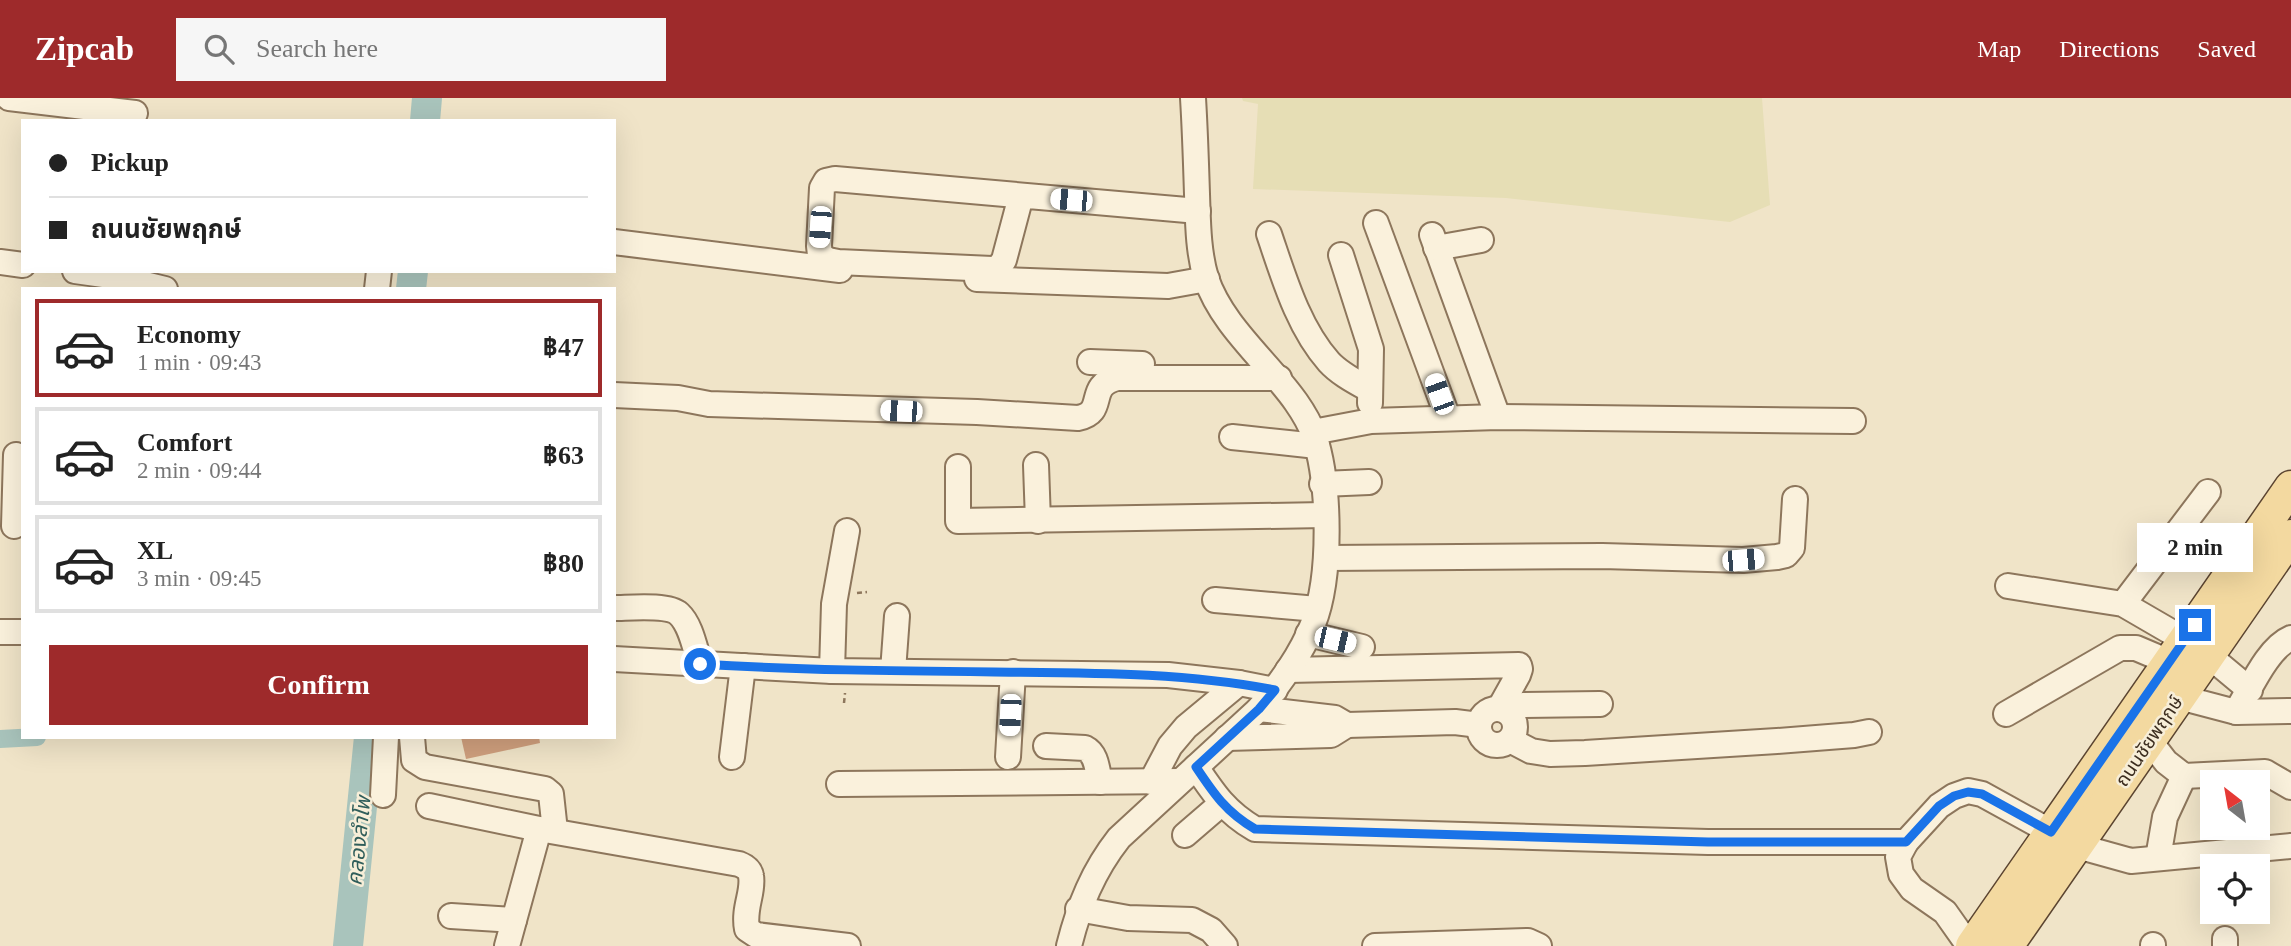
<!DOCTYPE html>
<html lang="en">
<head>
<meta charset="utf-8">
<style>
  :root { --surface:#fff; --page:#f6f6f6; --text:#222; --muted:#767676; --line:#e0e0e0; --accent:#9e2a2b }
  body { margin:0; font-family:"Times New Roman","Noto Sans Thai",serif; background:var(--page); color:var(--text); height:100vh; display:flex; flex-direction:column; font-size:26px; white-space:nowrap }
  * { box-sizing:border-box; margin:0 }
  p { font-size:23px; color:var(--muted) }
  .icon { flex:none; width:38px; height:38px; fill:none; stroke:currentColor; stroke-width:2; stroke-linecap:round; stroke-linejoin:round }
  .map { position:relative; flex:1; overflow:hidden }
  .side { position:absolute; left:21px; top:189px; width:595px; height:452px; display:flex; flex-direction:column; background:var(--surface); border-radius:0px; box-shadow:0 7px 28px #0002 }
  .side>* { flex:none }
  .top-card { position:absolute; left:21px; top:21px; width:595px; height:154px; border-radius:0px; box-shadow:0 7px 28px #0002; display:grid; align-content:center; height:154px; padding:0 28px; background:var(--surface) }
  .needle { width:46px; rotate:329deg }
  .tools { position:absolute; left:2200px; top:672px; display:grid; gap:14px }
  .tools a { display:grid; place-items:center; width:70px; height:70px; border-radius:0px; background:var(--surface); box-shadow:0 7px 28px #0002; font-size:35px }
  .end { position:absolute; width:32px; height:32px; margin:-16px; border:9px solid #1a73e8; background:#fff; box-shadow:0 0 0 4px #fff }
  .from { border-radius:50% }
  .bubble { position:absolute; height:49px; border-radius:0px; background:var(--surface); box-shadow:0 7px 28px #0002; font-size:23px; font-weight:800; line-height:49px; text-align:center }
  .car { position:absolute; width:21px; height:42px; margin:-21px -10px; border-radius:9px; box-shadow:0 0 5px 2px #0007; background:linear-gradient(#fff 24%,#345 0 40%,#fff 0 76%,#345 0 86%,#fff 0) }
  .top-card b { display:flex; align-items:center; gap:24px; height:66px; font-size:26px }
  .top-card b+b { border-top:2px solid var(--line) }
  .top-card i { width:18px; height:18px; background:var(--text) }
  ul { padding:12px 0 0; list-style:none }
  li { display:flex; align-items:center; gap:21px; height:98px; margin:0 14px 10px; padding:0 14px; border:4px solid var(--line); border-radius:0px }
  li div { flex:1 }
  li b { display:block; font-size:26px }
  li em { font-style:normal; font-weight:800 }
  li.active { border-color:var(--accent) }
  li>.icon { width:63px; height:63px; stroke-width:1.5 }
  .button { display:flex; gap:14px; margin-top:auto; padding:14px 28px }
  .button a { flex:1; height:80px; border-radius:0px; background:var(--accent); color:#fff; font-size:28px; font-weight:800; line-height:80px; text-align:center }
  header { display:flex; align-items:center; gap:42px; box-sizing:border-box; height:98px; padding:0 35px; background:var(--accent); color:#fff }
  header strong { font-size:33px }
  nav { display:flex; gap:38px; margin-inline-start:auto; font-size:24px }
  .search { width:490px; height:63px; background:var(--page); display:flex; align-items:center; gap:18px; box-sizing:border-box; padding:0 24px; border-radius:0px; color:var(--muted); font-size:26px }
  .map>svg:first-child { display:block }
  .farmland { fill:#e6deb5 }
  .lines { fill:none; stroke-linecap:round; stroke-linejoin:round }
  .canal { stroke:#a9c4bc; stroke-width:18 }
  .river { stroke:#a9c4bc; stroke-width:30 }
  .building { fill:#cf9f7d }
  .minor-casing { stroke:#8d765c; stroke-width:28 }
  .major-casing { stroke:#5b4430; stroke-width:35 }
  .path { stroke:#8d765c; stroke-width:2.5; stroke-dasharray:5 3.5; stroke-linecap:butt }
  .minor { stroke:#faf1dc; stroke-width:24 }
  .major { stroke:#f3d9a0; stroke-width:32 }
  .route { stroke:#1a73e8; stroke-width:9 }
  .labels { text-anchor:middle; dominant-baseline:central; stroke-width:5; stroke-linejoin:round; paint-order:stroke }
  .street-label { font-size:19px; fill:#3d2e20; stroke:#f7eed8 }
  .water-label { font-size:21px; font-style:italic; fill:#2f5d5a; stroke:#f7eed8 }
</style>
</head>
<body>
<header>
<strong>Zipcab</strong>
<div class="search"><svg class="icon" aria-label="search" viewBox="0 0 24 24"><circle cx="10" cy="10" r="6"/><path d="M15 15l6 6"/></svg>Search here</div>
<nav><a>Map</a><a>Directions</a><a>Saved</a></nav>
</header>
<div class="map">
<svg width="2291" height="848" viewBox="0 0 2291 848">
  <rect width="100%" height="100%" fill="#f0e4c8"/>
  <polygon class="farmland" points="1242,0 1762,0 1770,107 1730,124 1506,100 1253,91 1258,6 1243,3"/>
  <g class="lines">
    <polyline class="canal" points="0,641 37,639"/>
    <g class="river">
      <polyline points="425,23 427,0"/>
      <polyline points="411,191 413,173"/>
      <polyline points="348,848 369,639"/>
    </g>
  </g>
  <polygon class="building" points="461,639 539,639 540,645 466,661"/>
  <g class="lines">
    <g class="minor-casing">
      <g id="minor">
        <polyline points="9,0 135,15"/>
        <polyline points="1021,98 1004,162 999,169 992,171 838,164 828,162 820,157 819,148 822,90 826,83 835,81 1198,113"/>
        <polyline points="1376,125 1448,320"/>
        <path d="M 1269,136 C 1284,180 1298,229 1329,264 C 1340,276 1356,284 1370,292"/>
        <polyline points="1432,137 1498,319"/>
        <polyline points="614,144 840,172"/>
        <polyline points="1436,150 1481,142"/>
        <polyline points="1341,157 1371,251 1370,305"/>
        <polyline points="0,164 23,167"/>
        <polyline points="75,173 111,178 165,191"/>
        <polyline points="977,181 1168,188 1207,181"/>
        <polyline points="377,191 379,173"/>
        <polyline points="1090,264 1142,266"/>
        <path d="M 614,297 L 678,300 L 709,306 L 977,314 L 1078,320 C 1108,314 1085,288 1117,280 L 1279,280"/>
        <polyline points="1313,334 1371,323 1498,319 1853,323"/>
        <polyline points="1232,339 1317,348"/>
        <polyline points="1036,367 1038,423"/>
        <polyline points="958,369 958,423 1325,417"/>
        <polyline points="1322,386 1369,384"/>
        <polyline points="14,428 16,357"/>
        <polyline points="1326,460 1602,458 1743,462 1777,459 1786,457 1792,450 1795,401"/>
        <polyline points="2008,488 2123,506 2185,542"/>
        <polyline points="1215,502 1317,511"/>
        <polyline points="2123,506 2208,394"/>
        <path d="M 614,510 C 629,510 668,506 679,516 C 691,527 695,551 700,566"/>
        <polyline points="0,534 23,534"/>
        <polyline points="1308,536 1362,549"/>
        <polyline points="2208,557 2250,592"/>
        <polyline points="614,561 832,573 1168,577 1239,585 1275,592"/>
        <polyline points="1288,572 1519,567 1520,571 1518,577 1499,611"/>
        <polyline points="832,573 834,506 847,433"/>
        <polyline points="893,573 897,518"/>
        <polyline points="2179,599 2236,614 2291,613"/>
        <circle cx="1497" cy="629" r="18"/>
        <polyline points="1506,613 1523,607 1600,606"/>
        <path d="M 2236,614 C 2250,592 2267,550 2291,540"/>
        <polyline points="2006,616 2120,550 2136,550 2169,564"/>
        <polyline points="1347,627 1455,624 1479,627"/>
        <polyline points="412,639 414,662 425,669 545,691 551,696 555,733"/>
        <polyline points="1227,640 1331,637 1347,627 1335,620 1259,611"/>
        <polyline points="1510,642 1531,653 1550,656 1585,655 1777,643 1854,637 1869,634"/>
        <polyline points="2149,642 2166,664 2184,678 2265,674 2291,689"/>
        <path d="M 1046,648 L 1085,650 C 1097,656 1097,672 1100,684"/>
        <polyline points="732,659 743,568"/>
        <polyline points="1008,659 1013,574"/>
        <path d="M 1196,669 C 1214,696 1226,714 1255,731 L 1708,744 L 1906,744"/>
        <polyline points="1151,684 1170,648 1186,629 1239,585"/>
        <polyline points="839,686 1180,683"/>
        <polyline points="383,697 386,639"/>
        <polyline points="429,708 539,731"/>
        <polyline points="1185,737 1221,706"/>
        <polyline points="2077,748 2131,763 2291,748"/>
        <polyline points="2158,760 2165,719 2184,678"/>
        <polyline points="1078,811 1128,820 1192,822 1211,832 1225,848"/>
        <polyline points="451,818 514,822"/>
        <polyline points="2225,841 2225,848"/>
        <polyline points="2153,847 2153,848"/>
        <path d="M 507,848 L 539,731 L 739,766 C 744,768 750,771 751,778 C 754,794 743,810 747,831 L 756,837 L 848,848"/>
        <path d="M 1069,848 C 1079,808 1093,773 1119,740 L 1259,611 C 1280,585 1301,557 1313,526 C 1332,478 1330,385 1314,337 C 1310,326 1303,314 1296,304 C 1268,264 1222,228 1206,180 C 1198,153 1198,124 1197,96 C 1196,64 1195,32 1193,0"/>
        <polyline points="1375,848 1528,843 1539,848"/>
        <polyline points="1969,848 1945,814 1912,791 1901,776 1898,759 1906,744 1939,708 1954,698 1968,693 1982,696 2051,734"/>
      </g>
    </g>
    <g class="major-casing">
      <g id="major">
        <polyline points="1972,848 2291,389"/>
        <polyline points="2007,848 2291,438"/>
      </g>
    </g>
    <g class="path">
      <polyline points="857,495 867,494"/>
      <polyline points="844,605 845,595"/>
    </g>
    <use href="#minor" class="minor"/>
    <use href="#major" class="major"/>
  </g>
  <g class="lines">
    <path class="route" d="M 700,566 C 798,572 896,573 994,574 C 1088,575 1182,574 1275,592 L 1259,611 L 1196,669 C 1214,696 1226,714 1255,731 L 1708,744 L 1906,744 L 1939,708 L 1954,698 L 1968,694 L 1982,696 L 2051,734 L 2195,527"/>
  </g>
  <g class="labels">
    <g class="street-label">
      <text transform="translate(2149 643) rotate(-56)">ถนนชัยพฤกษ์</text>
    </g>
    <g class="water-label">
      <text transform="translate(359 743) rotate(-84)">คลองลำโพ</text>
    </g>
  </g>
</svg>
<div class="tools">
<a><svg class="needle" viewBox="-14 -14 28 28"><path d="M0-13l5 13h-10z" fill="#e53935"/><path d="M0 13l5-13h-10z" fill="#767676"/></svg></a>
<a><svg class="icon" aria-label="locate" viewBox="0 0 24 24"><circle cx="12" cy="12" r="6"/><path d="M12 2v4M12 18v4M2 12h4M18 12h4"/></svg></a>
</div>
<i class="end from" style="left:700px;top:566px"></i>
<i class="end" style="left:2195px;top:527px"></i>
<div class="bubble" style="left:2137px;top:425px;width:116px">2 min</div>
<i class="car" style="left:1071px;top:102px;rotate:275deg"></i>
<i class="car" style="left:820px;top:129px;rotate:184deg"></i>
<i class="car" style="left:1439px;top:296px;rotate:340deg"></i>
<i class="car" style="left:901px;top:313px;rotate:272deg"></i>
<i class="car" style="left:1743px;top:462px;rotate:85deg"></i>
<i class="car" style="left:1335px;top:542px;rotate:103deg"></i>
<i class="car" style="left:1010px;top:617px;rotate:183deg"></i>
<div class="top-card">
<b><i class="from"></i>Pickup</b>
<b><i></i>ถนนชัยพฤกษ์</b>
</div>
<section class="side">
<ul>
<li class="active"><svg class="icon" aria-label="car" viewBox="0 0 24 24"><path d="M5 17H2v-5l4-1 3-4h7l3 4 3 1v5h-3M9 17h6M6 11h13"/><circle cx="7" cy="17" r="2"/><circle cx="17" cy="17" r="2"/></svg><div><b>Economy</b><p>1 min · 09:43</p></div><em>฿47</em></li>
<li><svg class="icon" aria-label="car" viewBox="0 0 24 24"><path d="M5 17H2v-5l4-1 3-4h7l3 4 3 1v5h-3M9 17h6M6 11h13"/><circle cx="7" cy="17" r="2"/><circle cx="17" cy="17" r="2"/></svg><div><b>Comfort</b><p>2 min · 09:44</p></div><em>฿63</em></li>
<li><svg class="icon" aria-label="car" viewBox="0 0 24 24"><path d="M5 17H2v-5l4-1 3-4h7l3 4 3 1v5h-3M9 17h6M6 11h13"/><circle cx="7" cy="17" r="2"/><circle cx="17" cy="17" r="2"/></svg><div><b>XL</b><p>3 min · 09:45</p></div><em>฿80</em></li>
</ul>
<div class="button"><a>Confirm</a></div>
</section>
</div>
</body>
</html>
